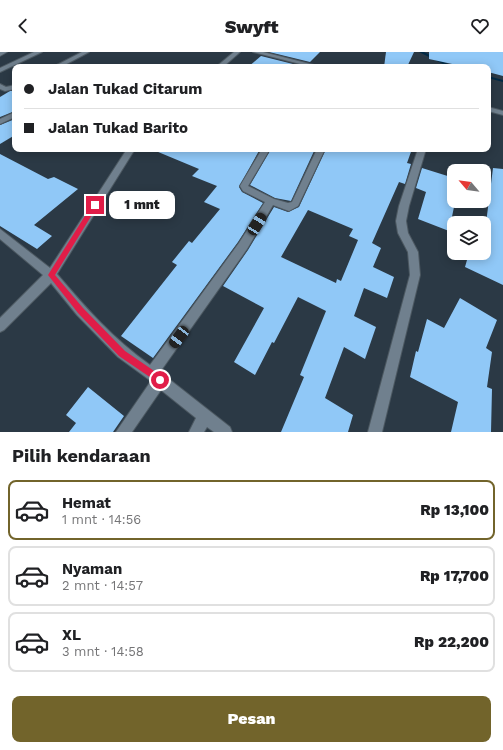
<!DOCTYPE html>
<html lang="id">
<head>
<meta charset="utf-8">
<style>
  :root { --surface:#fff; --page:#f2f2f2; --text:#202124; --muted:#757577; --line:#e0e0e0; --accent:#72642b }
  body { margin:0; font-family:"Work Sans",sans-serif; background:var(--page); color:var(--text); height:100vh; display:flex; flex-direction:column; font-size:15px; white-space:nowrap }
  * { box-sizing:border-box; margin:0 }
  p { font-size:13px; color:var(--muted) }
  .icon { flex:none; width:22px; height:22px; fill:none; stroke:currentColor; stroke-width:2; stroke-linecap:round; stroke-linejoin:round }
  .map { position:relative; height:380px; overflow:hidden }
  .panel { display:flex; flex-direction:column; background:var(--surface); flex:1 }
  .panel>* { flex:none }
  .guide { position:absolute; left:12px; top:12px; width:479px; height:88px; border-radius:8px; box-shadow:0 2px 10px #0003; display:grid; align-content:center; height:88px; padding:0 12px; background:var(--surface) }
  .needle { width:26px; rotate:299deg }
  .buttons { position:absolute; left:447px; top:112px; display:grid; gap:8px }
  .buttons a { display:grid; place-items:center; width:44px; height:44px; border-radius:8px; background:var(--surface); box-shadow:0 2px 10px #0003; font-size:20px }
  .end { position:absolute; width:18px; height:18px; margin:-9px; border:5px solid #e11d48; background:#fff; box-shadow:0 0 0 2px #fff }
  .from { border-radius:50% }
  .bubble { position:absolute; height:28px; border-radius:8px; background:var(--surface); box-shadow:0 2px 10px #0003; font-size:13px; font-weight:800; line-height:28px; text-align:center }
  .car { position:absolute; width:12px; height:24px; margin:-12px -6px; border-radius:5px; box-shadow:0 0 3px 1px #0007; background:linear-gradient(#222 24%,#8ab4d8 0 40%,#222 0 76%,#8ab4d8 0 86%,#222 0) }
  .guide b { display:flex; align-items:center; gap:14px; height:38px; font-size:15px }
  .guide b+b { border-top:1px solid var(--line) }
  .guide i { width:10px; height:10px; background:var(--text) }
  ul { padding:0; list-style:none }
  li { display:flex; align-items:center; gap:12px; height:60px; margin:0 8px 6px; padding:0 4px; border:2px solid var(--line); border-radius:8px }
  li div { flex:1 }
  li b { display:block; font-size:15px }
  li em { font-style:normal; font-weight:800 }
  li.on { border-color:var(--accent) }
  li>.icon { width:36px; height:36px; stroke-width:1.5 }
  h2 { padding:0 12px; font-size:18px; line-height:48px }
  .button { display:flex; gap:8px; margin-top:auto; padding:8px 12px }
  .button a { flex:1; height:46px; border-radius:8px; background:var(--accent); color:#fff; font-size:16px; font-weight:800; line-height:46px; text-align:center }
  header { display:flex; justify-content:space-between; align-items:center; height:52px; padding:0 12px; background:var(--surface); font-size:18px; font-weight:800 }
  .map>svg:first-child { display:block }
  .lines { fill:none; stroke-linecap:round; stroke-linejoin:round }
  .stream { fill:#012a46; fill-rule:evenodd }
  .building { fill:#90c8f7; fill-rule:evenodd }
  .minor-casing { stroke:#4c5861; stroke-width:2 }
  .minor { fill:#70808e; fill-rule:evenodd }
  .route { fill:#e11d48 }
</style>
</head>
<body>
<header><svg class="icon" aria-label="back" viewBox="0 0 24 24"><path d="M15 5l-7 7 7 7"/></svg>Swyft<svg class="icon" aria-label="heart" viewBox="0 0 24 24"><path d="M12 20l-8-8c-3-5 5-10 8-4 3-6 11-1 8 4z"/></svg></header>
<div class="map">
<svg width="503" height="380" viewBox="0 0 503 380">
  <rect width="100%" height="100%" fill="#2b3945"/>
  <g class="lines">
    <g class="stream">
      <polygon points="419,0 424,0 454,15 449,15"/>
      <polygon points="488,24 503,28 503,30 488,26"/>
    </g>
  </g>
  <g class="building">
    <polygon points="269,0 320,0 310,10"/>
    <polygon points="386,0 414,0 407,15 384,15"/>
    <polygon points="429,0 503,0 503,24 488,20 488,15 466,15 429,7"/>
    <polygon points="261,4 305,15 248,15"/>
    <polygon points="10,39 15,39 15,59 0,65 0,45"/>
    <polygon points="15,67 15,83 0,92 0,73"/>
    <polygon points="151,97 260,97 239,135 242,140 263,151 238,190 153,306 121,284 177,213 172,210 189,189 192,191 220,157 204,150 217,134 192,124 199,117"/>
    <polygon points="271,97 315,97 291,149 275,146 250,133"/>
    <path d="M 326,97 L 412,97 L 407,111 L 411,112 L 405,132 L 399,130 L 372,191 L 381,196 L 373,215 L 394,225 L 387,246 L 364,236 L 354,264 L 376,275 L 365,307 L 344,295 L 325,346 L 353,363 L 348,380 L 281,380 L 304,325 L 300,323 L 326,259 L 298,245 L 274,291 L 272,290 L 255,323 L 234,310 L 264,256 L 223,234 L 248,198 L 274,155 L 288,160 L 299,155 ZM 308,158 L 353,177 L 349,184 L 358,188 L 341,229 L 337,227 L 336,231 L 281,205 Z"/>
    <polygon points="0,102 48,127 54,125 78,137 34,173 52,184 37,197 0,174"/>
    <polygon points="422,116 454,126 454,155 449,179 418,167 426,140 416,136"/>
    <polygon points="493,116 503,117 503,233 465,215 469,201 484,201 484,187"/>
    <polygon points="460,246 497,268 486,296 492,300 487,335 492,337 491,380 451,380 458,350 410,325 416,299 418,300 427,267 444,276"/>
    <polygon points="88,335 124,364 113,380 69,380 76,371 66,363"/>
  </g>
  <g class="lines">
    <g class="minor-casing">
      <g id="minor">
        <polygon points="0,0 7,0 0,4"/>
        <polygon points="34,0 42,0 0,20 0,16"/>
        <polygon points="82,0 89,0 61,15 53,15"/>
        <polygon points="234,0 240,0 223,15 216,15"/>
        <polygon points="253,0 263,0 322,15 312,15"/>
        <polygon points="0,32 6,35 15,33 15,37 5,39 0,37"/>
        <polygon points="488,55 503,59 503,63 488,59"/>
        <polygon points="15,60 15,65 0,72 0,67"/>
        <path d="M 127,97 L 135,97 L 57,222 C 86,256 113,287 150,313 L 239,191 L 265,150 L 243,139 L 240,134 L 262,97 L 270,97 L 248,134 L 274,147 L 288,151 L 292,150 L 317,97 L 325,97 L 298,154 L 289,159 L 273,153 L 247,197 L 160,320 L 230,375 L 232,380 L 214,380 L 207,375 L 204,380 L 189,380 L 196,366 L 161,338 L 132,380 L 116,380 L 151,329 L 118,305 L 77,263 L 51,231 L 4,278 L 0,280 L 0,266 L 43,223 L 0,187 L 0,177 L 50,216 Z"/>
        <polygon points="418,97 426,97 409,154 406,169 408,181 418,200 420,223 382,380 368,380 410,223 408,200 398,181 396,169 399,154"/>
      </g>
    </g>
    <use href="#minor" class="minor"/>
  </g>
  <polygon class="route" points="93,151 98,153 55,223 83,256 125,299 163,325 163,331 160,332 119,304 78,261 48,223"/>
</svg>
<div class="buttons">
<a><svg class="needle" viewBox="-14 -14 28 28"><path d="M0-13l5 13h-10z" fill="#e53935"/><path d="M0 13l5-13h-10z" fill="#757577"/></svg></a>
<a><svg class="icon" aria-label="layers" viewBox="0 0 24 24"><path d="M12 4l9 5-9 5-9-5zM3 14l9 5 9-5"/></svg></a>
</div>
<i class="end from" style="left:160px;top:328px"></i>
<i class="end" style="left:95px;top:153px"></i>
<div class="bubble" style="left:109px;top:139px;width:66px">1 mnt</div>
<i class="car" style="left:257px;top:172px;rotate:32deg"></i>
<i class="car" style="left:179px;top:285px;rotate:217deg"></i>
<div class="guide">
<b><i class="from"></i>Jalan Tukad Citarum</b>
<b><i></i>Jalan Tukad Barito</b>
</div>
</div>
<section class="panel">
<h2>Pilih kendaraan</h2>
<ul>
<li class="on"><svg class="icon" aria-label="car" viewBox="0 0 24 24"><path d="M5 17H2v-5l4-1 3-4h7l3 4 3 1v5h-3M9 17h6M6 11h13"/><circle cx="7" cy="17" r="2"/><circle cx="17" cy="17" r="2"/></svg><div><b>Hemat</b><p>1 mnt · 14:56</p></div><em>Rp 13,100</em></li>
<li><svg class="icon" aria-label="car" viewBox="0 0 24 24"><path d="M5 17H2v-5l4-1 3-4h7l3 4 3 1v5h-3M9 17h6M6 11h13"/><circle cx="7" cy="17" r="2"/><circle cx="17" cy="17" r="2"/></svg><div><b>Nyaman</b><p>2 mnt · 14:57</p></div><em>Rp 17,700</em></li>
<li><svg class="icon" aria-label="car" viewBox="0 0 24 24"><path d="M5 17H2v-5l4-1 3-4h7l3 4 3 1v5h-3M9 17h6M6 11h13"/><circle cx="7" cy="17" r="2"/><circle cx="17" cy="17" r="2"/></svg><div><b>XL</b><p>3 mnt · 14:58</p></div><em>Rp 22,200</em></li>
</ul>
<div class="button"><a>Pesan</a></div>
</section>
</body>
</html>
